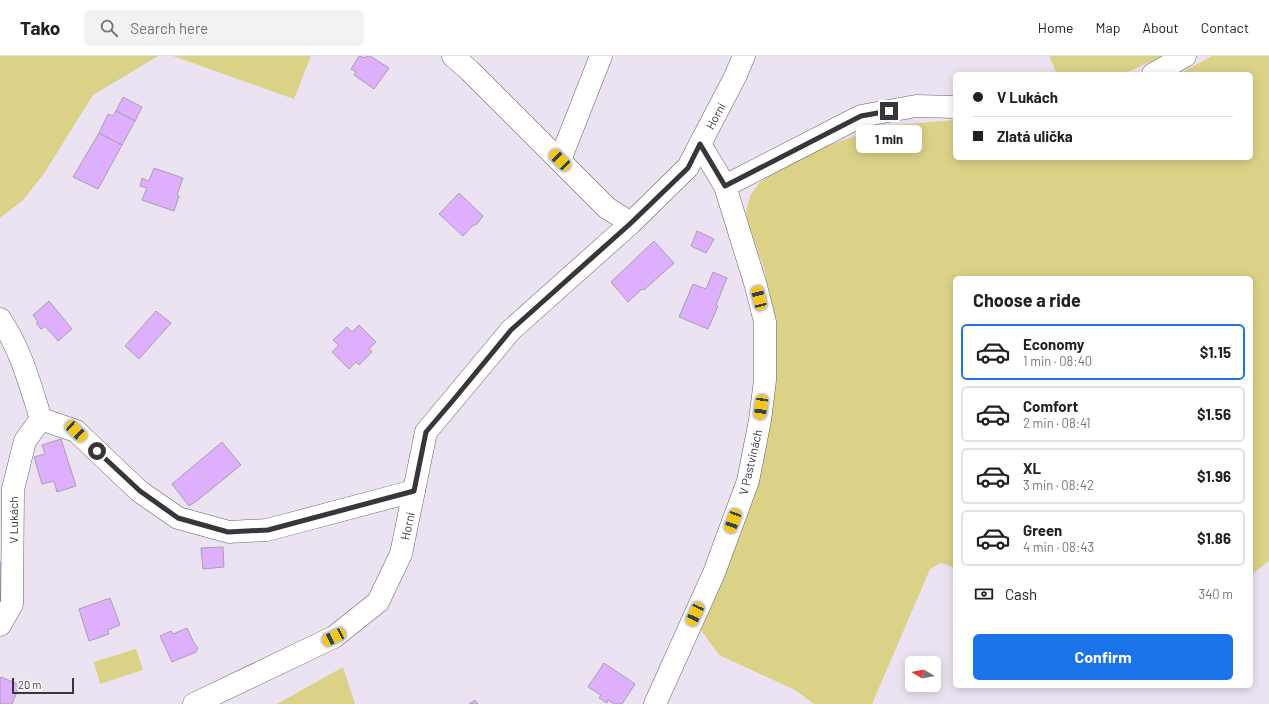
<!DOCTYPE html>
<html lang="en">
<head>
<meta charset="utf-8">
<style>
  :root { --surface:#fff; --page:#f2f2f2; --text:#202124; --muted:#757577; --line:#e0e0e0; --accent:#1a73e8 }
  body { margin:0; font-family:Barlow,sans-serif; background:var(--page); color:var(--text); height:100vh; display:flex; flex-direction:column; font-size:15px; white-space:nowrap }
  * { box-sizing:border-box; margin:0 }
  p { font-size:13px; color:var(--muted) }
  .icon { flex:none; width:22px; height:22px; fill:none; stroke:currentColor; stroke-width:2; stroke-linecap:round; stroke-linejoin:round }
  .map { position:relative; flex:1; overflow:hidden }
  .sheet { position:absolute; left:953px; top:220px; width:300px; height:412px; display:flex; flex-direction:column; background:var(--surface); border-radius:6px; box-shadow:0 2px 10px #0003 }
  .sheet>* { flex:none }
  .top-card { position:absolute; left:953px; top:16px; width:300px; height:88px; border-radius:6px; box-shadow:0 2px 10px #0003; display:grid; align-content:center; height:88px; padding:0 20px; background:var(--surface) }
  .needle { width:26px; rotate:280deg }
  .controls { position:absolute; left:905px; top:600px; display:grid; gap:8px }
  .controls a { display:grid; place-items:center; width:36px; height:36px; border-radius:6px; background:var(--surface); box-shadow:0 2px 10px #0003; font-size:20px }
  .scale { position:absolute; left:12px; bottom:10px; width:62px; box-sizing:border-box; padding-left:4px; border:2px solid #38353b; border-top:0; font-size:11px; line-height:14px; white-space:nowrap; color:#38353b; -webkit-text-stroke:3px #fff; paint-order:stroke }
  .end { position:absolute; width:18px; height:18px; margin:-9px; border:5px solid #38353b; background:#fff; box-shadow:0 0 0 2px #fff }
  .from { border-radius:50% }
  .bubble { position:absolute; height:28px; border-radius:6px; background:var(--surface); box-shadow:0 2px 10px #0003; font-size:13px; font-weight:700; line-height:28px; text-align:center }
  .car { position:absolute; width:12px; height:24px; margin:-12px -6px; border-radius:5px; box-shadow:0 0 3px 1px #0007; background:linear-gradient(#f5c518 24%,#345 0 40%,#f5c518 0 76%,#345 0 86%,#f5c518 0) }
  .top-card b { display:flex; align-items:center; gap:14px; height:38px; font-size:15px }
  .top-card b+b { border-top:1px solid var(--line) }
  .top-card i { width:10px; height:10px; background:var(--text) }
  ul { padding:0; list-style:none }
  li { display:flex; align-items:center; gap:12px; height:56px; margin:0 8px 6px; padding:0 12px; border:2px solid var(--line); border-radius:6px }
  li div { flex:1 }
  li b { display:block; font-size:15px }
  li em { font-style:normal; font-weight:700 }
  li.active { border-color:var(--accent) }
  li>.icon { width:36px; height:36px; stroke-width:1.5 }
  h2 { padding:0 20px; font-size:18px; line-height:48px }
  .pay { display:flex; align-items:center; gap:10px; height:44px; padding:0 20px; font-size:15px }
  .pay p { margin-inline-start:auto }
  .cta { display:flex; gap:8px; margin-top:auto; padding:8px 20px }
  .cta a { flex:1; height:46px; border-radius:6px; background:var(--accent); color:#fff; font-size:16px; font-weight:700; line-height:46px; text-align:center }
  header { display:flex; align-items:center; gap:24px; box-sizing:border-box; height:56px; padding:0 20px; background:var(--surface); border-bottom:1px solid var(--line) }
  header strong { font-size:19px }
  nav { display:flex; gap:22px; margin-inline-start:auto; font-size:14px }
  .search { width:280px; height:36px; background:var(--page); display:flex; align-items:center; gap:10px; box-sizing:border-box; padding:0 14px; border-radius:6px; color:var(--muted); font-size:15px }
  .map>svg:first-child { display:block }
  .green { fill:#dbd288 }
  .building { fill:#ddaffd; stroke:#a8a0ad }
  .lines { fill:none; stroke-linecap:round; stroke-linejoin:round }
  .minor-casing { stroke:#67606c; stroke-width:23 }
  .minor { stroke:#fff; stroke-width:22 }
  .route { stroke:#38353b; stroke-width:5 }
  .labels { text-anchor:middle; dominant-baseline:central; stroke-width:4; stroke-linejoin:round; paint-order:stroke }
  .street-label { font-size:12px; fill:#38353b; stroke:#fff }
</style>
</head>
<body>
<header>
<strong>Tako</strong>
<div class="search"><svg class="icon" aria-label="search" viewBox="0 0 24 24"><circle cx="10" cy="10" r="6"/><path d="M15 15l6 6"/></svg>Search here</div>
<nav><a>Home</a><a>Map</a><a>About</a><a>Contact</a></nav>
</header>
<div class="map">
<svg width="1269" height="648" viewBox="0 0 1269 648">
  <rect width="100%" height="100%" fill="#ebe3f1"/>
  <g class="green">
    <polygon points="0,0 158,0 93,39 43,119 23,144 0,162"/>
    <polygon points="173,0 311,0 294,43"/>
    <polygon points="1049,0 1163,0 1123,18 1057,18"/>
    <polygon points="1212,0 1269,0 1269,505 1251,519 1251,222 955,222 955,512 941,507 930,513 872,648 814,648 795,634 719,599 698,570 751,442 775,272 765,216 747,164 746,156 750,140 760,126 819,93 882,70 955,64 955,102 1251,102 1251,18 1179,18"/>
    <polygon points="136,593 143,614 100,628 94,606"/>
    <polygon points="343,611 355,648 277,648"/>
  </g>
  <g class="building">
    <polygon points="359,0 365,2 366,0 370,0 389,12 374,33 354,19 356,16 351,13"/>
    <polygon points="123,41 142,51 135,65 116,55"/>
    <polygon points="116,55 135,65 122,89 99,77 108,58 113,60"/>
    <polygon points="99,77 122,89 98,133 73,121"/>
    <polygon points="154,112 183,122 177,139 179,140 174,155 142,144 147,132 140,130 142,122 149,125"/>
    <polygon points="459,137 483,160 477,168 472,170 463,180 439,158"/>
    <polygon points="697,175 714,183 706,197 691,190"/>
    <polygon points="654,185 674,207 644,234 642,233 628,246 611,226"/>
    <polygon points="713,216 727,222 716,249 718,250 708,273 679,261 693,228 706,233"/>
    <polygon points="49,245 72,273 58,285 45,270 41,273 36,267 38,266 33,259"/>
    <polygon points="156,255 171,267 139,303 125,290"/>
    <polygon points="359,269 376,286 369,293 372,296 359,309 356,306 349,313 332,296 339,289 333,284 347,271 352,276"/>
    <polygon points="61,383 76,430 57,436 54,425 42,428 34,401 45,398 42,389"/>
    <polygon points="222,386 241,409 198,444 189,450 172,428"/>
    <polygon points="223,491 224,511 203,513 201,492"/>
    <polygon points="0,506 2,506 0,552"/>
    <polygon points="110,542 120,569 108,574 109,578 89,585 79,553"/>
    <polygon points="187,572 194,587 198,592 196,596 172,606 160,580 171,575 173,578"/>
    <polygon points="604,607 635,628 622,648 614,648 608,644 607,647 599,642 601,639 588,631"/>
    <polygon points="1,621 20,629 12,648 0,648 0,624"/>
    <polygon points="475,644 478,648 469,648"/>
  </g>
  <g class="lines">
    <g class="minor-casing">
      <g id="minor">
        <polyline points="453,0 470,15 607,152 631,167"/>
        <polyline points="1153,18 1185,0"/>
        <polyline points="560,104 601,0"/>
        <polyline points="725,130 861,60 916,50 955,51"/>
        <path d="M 0,263 C 21,293 30,329 41,363 L 76,375 L 139,435 L 178,462 L 229,476 L 267,474 L 414,435"/>
        <polyline points="0,569 12,548 13,433 25,385 41,363"/>
        <polyline points="194,648 334,581 378,546 401,498 426,376 511,274 631,167 688,111 735,21 744,0"/>
        <polyline points="655,648 714,517 748,425 760,364 765,324 765,266 756,230 725,130 700,88"/>
      </g>
    </g>
    <use href="#minor" class="minor"/>
  </g>
  <g class="lines">
    <polyline class="route" points="97,395 140,435 178,462 228,476 268,474 414,435 426,376 455,342 511,274 631,167 688,112 700,88 725,130 861,60 889,55"/>
  </g>
  <g class="labels">
    <g class="street-label">
      <text transform="translate(715 60) rotate(-62)">Horní</text>
      <text transform="translate(750 406) rotate(-77)">V Pastvinách</text>
      <text transform="translate(13 464) rotate(-90)">V Lukách</text>
      <text transform="translate(407 470) rotate(-78)">Horní</text>
    </g>
  </g>
</svg>
<div class="controls">
<a><svg class="needle" viewBox="-14 -14 28 28"><path d="M0-13l5 13h-10z" fill="#e53935"/><path d="M0 13l5-13h-10z" fill="#757577"/></svg></a>
</div>
<div class="scale">20 m</div>
<i class="end from" style="left:97px;top:395px"></i>
<i class="end" style="left:889px;top:55px"></i>
<div class="bubble" style="left:856px;top:69px;width:66px">1 min</div>
<i class="car" style="left:560px;top:104px;rotate:315deg"></i>
<i class="car" style="left:759px;top:242px;rotate:346deg"></i>
<i class="car" style="left:761px;top:351px;rotate:188deg"></i>
<i class="car" style="left:76px;top:375px;rotate:133deg"></i>
<i class="car" style="left:733px;top:465px;rotate:200deg"></i>
<i class="car" style="left:695px;top:558px;rotate:205deg"></i>
<i class="car" style="left:334px;top:581px;rotate:244deg"></i>
<div class="top-card">
<b><i class="from"></i>V Lukách</b>
<b><i></i>Zlatá ulička</b>
</div>
<section class="sheet">
<h2>Choose a ride</h2>
<ul>
<li class="active"><svg class="icon" aria-label="car" viewBox="0 0 24 24"><path d="M5 17H2v-5l4-1 3-4h7l3 4 3 1v5h-3M9 17h6M6 11h13"/><circle cx="7" cy="17" r="2"/><circle cx="17" cy="17" r="2"/></svg><div><b>Economy</b><p>1 min · 08:40</p></div><em>$1.15</em></li>
<li><svg class="icon" aria-label="car" viewBox="0 0 24 24"><path d="M5 17H2v-5l4-1 3-4h7l3 4 3 1v5h-3M9 17h6M6 11h13"/><circle cx="7" cy="17" r="2"/><circle cx="17" cy="17" r="2"/></svg><div><b>Comfort</b><p>2 min · 08:41</p></div><em>$1.56</em></li>
<li><svg class="icon" aria-label="car" viewBox="0 0 24 24"><path d="M5 17H2v-5l4-1 3-4h7l3 4 3 1v5h-3M9 17h6M6 11h13"/><circle cx="7" cy="17" r="2"/><circle cx="17" cy="17" r="2"/></svg><div><b>XL</b><p>3 min · 08:42</p></div><em>$1.96</em></li>
<li><svg class="icon" aria-label="car" viewBox="0 0 24 24"><path d="M5 17H2v-5l4-1 3-4h7l3 4 3 1v5h-3M9 17h6M6 11h13"/><circle cx="7" cy="17" r="2"/><circle cx="17" cy="17" r="2"/></svg><div><b>Green</b><p>4 min · 08:43</p></div><em>$1.86</em></li>
</ul>
<div class="pay"><svg class="icon" aria-label="cash" viewBox="0 0 24 24"><path d="M3 7h18v10H3z"/><circle cx="12" cy="12" r="2"/></svg>Cash<p>340 m</p></div>
<div class="cta"><a>Confirm</a></div>
</section>
</div>
</body>
</html>
